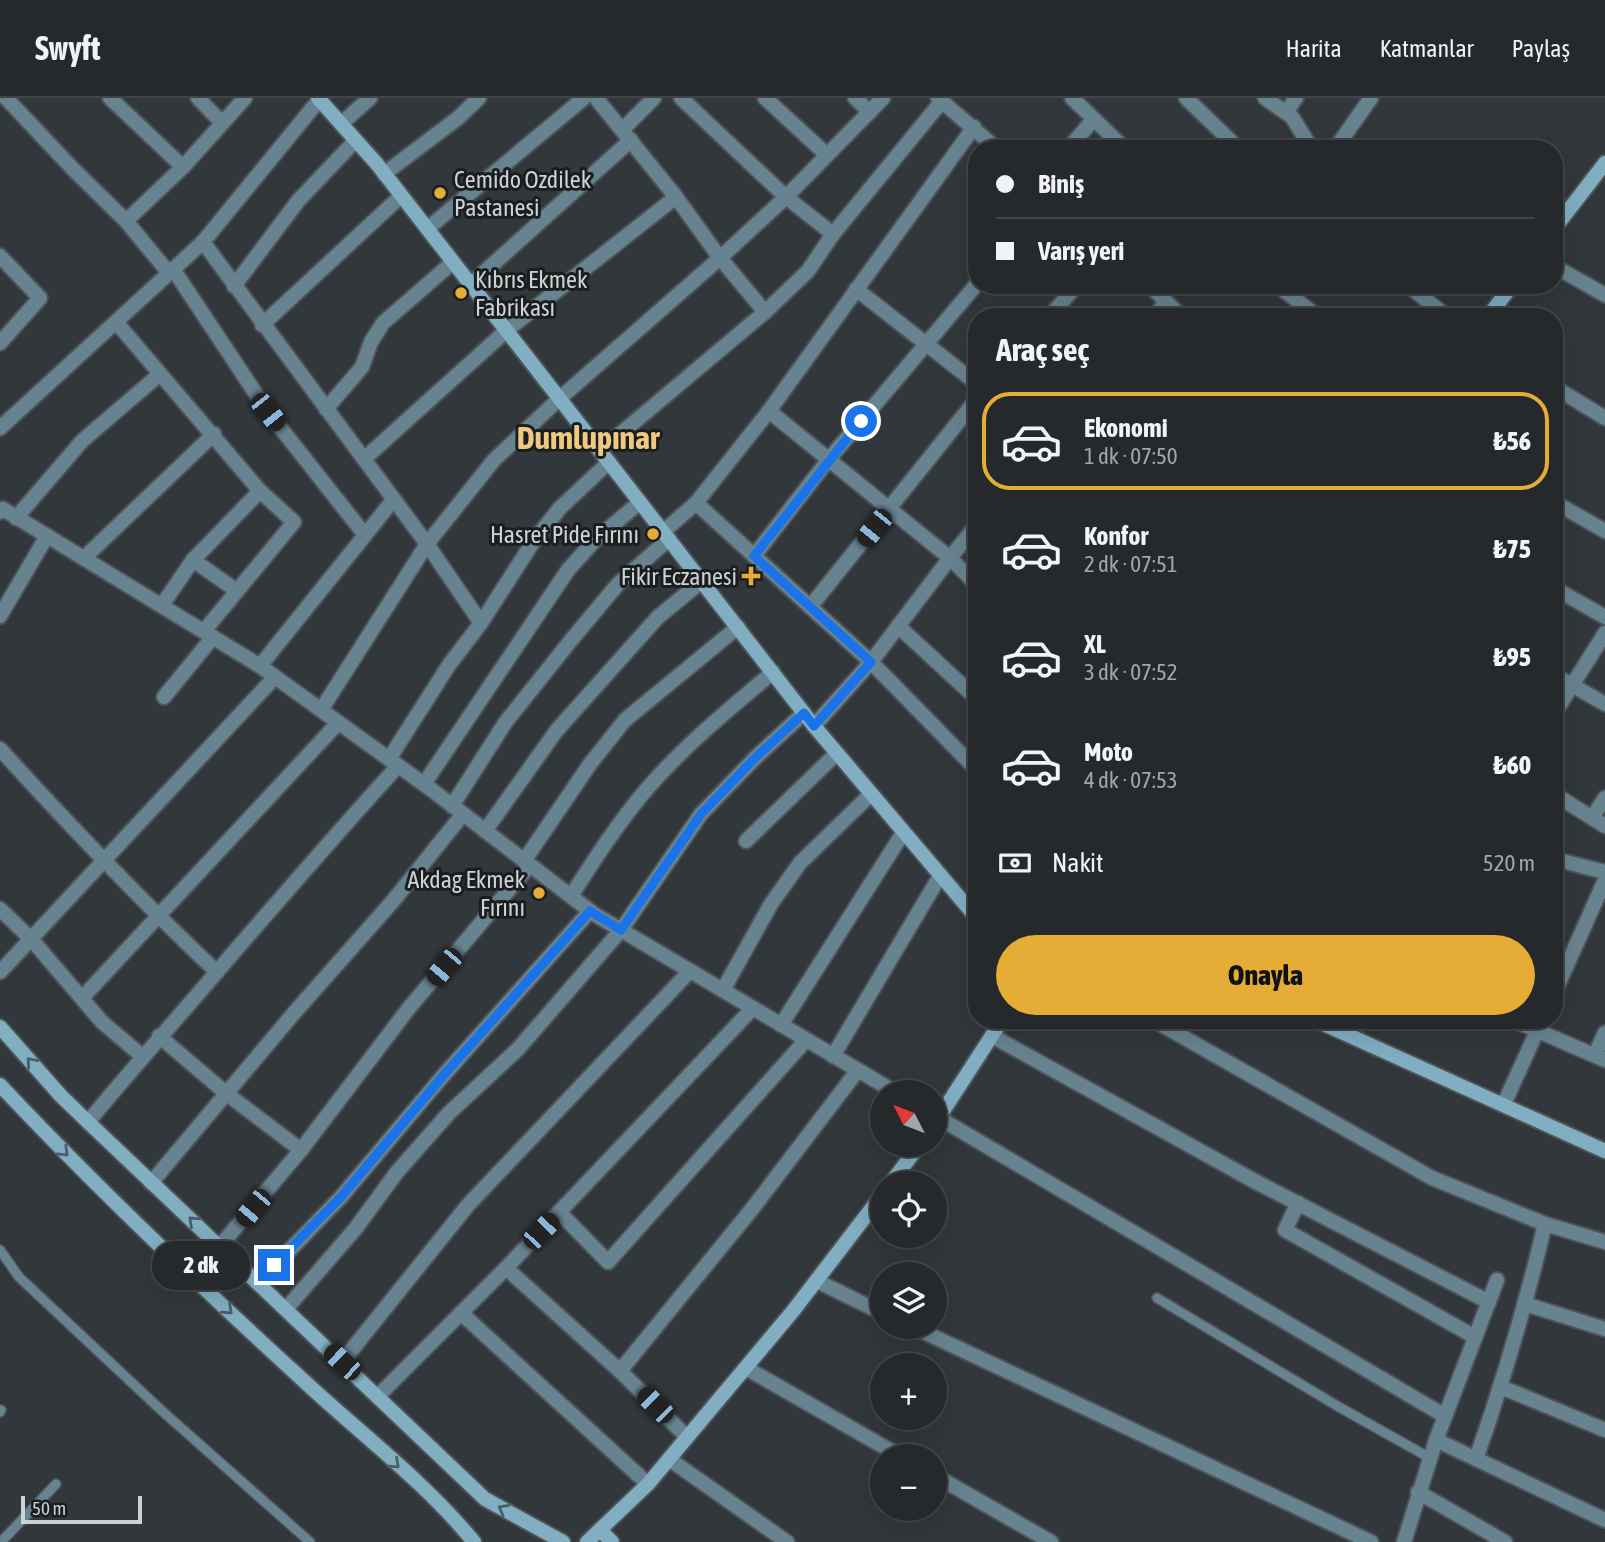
<!DOCTYPE html>
<html lang="tr">
<head>
<meta charset="utf-8">
<style>
  :root { --surface:#25292c; --page:#313538; --text:#f1f3f6; --muted:#a3a6a9; --line:#424548; --accent:#e5ad35 }
  body { margin:0; font-family:"Asap Condensed",sans-serif; background:var(--page); color:var(--text); height:100vh; display:flex; flex-direction:column; font-size:26px; white-space:nowrap }
  * { box-sizing:border-box; margin:0 }
  p { font-size:23px; color:var(--muted) }
  .icon { flex:none; width:38px; height:38px; fill:none; stroke:currentColor; stroke-width:2; stroke-linecap:round; stroke-linejoin:round }
  .map { position:relative; flex:1; overflow:hidden }
  .drawer { position:absolute; left:968px; top:210px; width:595px; height:721px; display:flex; flex-direction:column; background:var(--surface); border-radius:28px; box-shadow:0 7px 28px #0002,0 0 0 2px var(--line) }
  .drawer>* { flex:none }
  .guide { position:absolute; left:968px; top:42px; width:595px; height:154px; border-radius:28px; box-shadow:0 7px 28px #0002,0 0 0 2px var(--line); display:grid; align-content:center; height:154px; padding:0 28px; background:var(--surface) }
  .needle { width:46px; rotate:312deg }
  .fabs { position:absolute; left:870px; top:982px; display:grid; gap:14px }
  .fabs a { display:grid; place-items:center; width:77px; height:77px; border-radius:50%; background:var(--surface); box-shadow:0 7px 28px #0002,0 0 0 2px var(--line); font-size:35px }
  .scale { position:absolute; left:21px; bottom:18px; width:121px; box-sizing:border-box; padding-left:7px; border:4px solid #ced2d4; border-top:0; font-size:19px; line-height:24px; white-space:nowrap; color:#ced2d4; -webkit-text-stroke:5px #1b1e1f; paint-order:stroke }
  .end { position:absolute; width:32px; height:32px; margin:-16px; border:9px solid #1a73e8; background:#fff; box-shadow:0 0 0 4px #fff }
  .from { border-radius:50% }
  .bubble { position:absolute; height:49px; border-radius:24px; background:var(--surface); box-shadow:0 7px 28px #0002,0 0 0 2px var(--line); font-size:23px; font-weight:800; line-height:49px; text-align:center }
  .car { position:absolute; width:21px; height:42px; margin:-21px -10px; border-radius:9px; box-shadow:0 0 5px 2px #0007; background:linear-gradient(#222 24%,#8ab4d8 0 40%,#222 0 76%,#8ab4d8 0 86%,#222 0) }
  .guide b { display:flex; align-items:center; gap:24px; height:66px; font-size:26px }
  .guide b+b { border-top:2px solid var(--line) }
  .guide i { width:18px; height:18px; background:var(--text) }
  ul { padding:0; list-style:none }
  li { display:flex; align-items:center; gap:21px; height:98px; margin:0 14px 10px; padding:0 14px; border:4px solid transparent; border-radius:28px }
  li div { flex:1 }
  li b { display:block; font-size:26px }
  li em { font-style:normal; font-weight:800 }
  li.selected { border-color:var(--accent) }
  li>.icon { width:63px; height:63px; stroke-width:1.5 }
  h2 { padding:0 28px; font-size:32px; line-height:84px }
  .pay { display:flex; align-items:center; gap:18px; height:77px; padding:0 28px; font-size:26px }
  .pay p { margin-inline-start:auto }
  .action { display:flex; gap:14px; margin-top:auto; padding:14px 28px }
  .action a { flex:1; height:80px; border-radius:42px; background:var(--accent); color:#111; font-size:28px; font-weight:800; line-height:80px; text-align:center }
  header { display:flex; align-items:center; gap:42px; box-sizing:border-box; height:98px; padding:0 35px; background:var(--surface); border-bottom:2px solid var(--line) }
  header strong { font-size:33px }
  nav { display:flex; gap:38px; margin-inline-start:auto; font-size:24px }
  .map>svg:first-child { display:block }
  .lines { fill:none; stroke-linecap:round; stroke-linejoin:round }
  .service-casing { stroke:#4d5356; stroke-width:12 }
  .minor-casing { stroke:#4d5356; stroke-width:18 }
  .tertiary-casing { stroke:#4d5356; stroke-width:18 }
  .secondary-casing { stroke:#4d5356; stroke-width:18 }
  .service { stroke:#688390; stroke-width:9 }
  .minor { stroke:#688390; stroke-width:14 }
  .tertiary { stroke:#688390; stroke-width:14 }
  .secondary { stroke:#82aec2; stroke-width:14 }
  .oneway { stroke:#495f68 }
  .route { stroke:#1a73e8; stroke-width:9 }
  .poi-dot { fill:#e5ad35; stroke:#1b1e1f; stroke-width:2.5 }
  .labels { text-anchor:middle; dominant-baseline:central; stroke-width:6; stroke-linejoin:round; paint-order:stroke }
  .poi-label { font-size:24px; fill:#ced2d4; stroke:#1b1e1f; text-anchor:end }
  .district-label { font-size:32px; font-weight:bold; fill:#efc881; stroke:#1b1e1f }
</style>
</head>
<body>
<header>
<strong>Swyft</strong>
<nav><a>Harita</a><a>Katmanlar</a><a>Paylaş</a></nav>
</header>
<div class="map">
<svg width="1605" height="1444" viewBox="0 0 1605 1444">
  <rect width="100%" height="100%" fill="#31373a"/>
  <g class="lines">
    <g class="service-casing">
      <g id="service">
        <polyline points="0,1152 19,1179 161,1312 310,1444"/>
        <polyline points="1157,1200 1339,1309 1430,1360"/>
        <polyline points="0,1314 1,1312"/>
        <polyline points="1,1444 56,1386"/>
      </g>
    </g>
    <g class="minor-casing">
      <g id="minor">
        <polyline points="6,0 72,70 126,123 169,175"/>
        <polyline points="110,0 183,69"/>
        <polyline points="198,0 222,25"/>
        <polyline points="596,0 676,99 720,160 765,214"/>
        <polyline points="681,0 786,99 833,136"/>
        <polyline points="765,0 827,57"/>
        <polyline points="855,0 870,14"/>
        <polyline points="938,0 997,51"/>
        <polyline points="1072,0 1125,51"/>
        <polyline points="1186,0 1239,51"/>
        <polyline points="1265,0 1292,19 1308,45 1317,51"/>
        <polyline points="1286,14 1296,0"/>
        <polyline points="341,26 370,0"/>
        <polyline points="622,32 654,0"/>
        <polyline points="1068,51 1094,21"/>
        <polyline points="1335,51 1371,0"/>
        <polyline points="384,76 458,20 479,0"/>
        <polyline points="126,123 183,69 245,0"/>
        <polyline points="427,131 584,0"/>
        <polyline points="203,144 427,446 481,525"/>
        <polyline points="0,158 40,200 0,245"/>
        <polyline points="1554,168 1605,197"/>
        <polyline points="173,171 268,314 365,437"/>
        <polyline points="471,186 631,42"/>
        <polyline points="1149,187 1182,219"/>
        <polyline points="1277,187 1318,219"/>
        <polyline points="1408,187 1447,219"/>
        <polyline points="234,188 298,103 355,43"/>
        <polyline points="856,191 976,285"/>
        <polyline points="1049,219 1077,187"/>
        <polyline points="1154,219 1166,204"/>
        <polyline points="116,224 260,393 294,424 204,533"/>
        <polyline points="262,227 401,98"/>
        <polyline points="1554,289 1605,320"/>
        <polyline points="326,311 362,269 371,244 383,225 453,164"/>
        <polyline points="769,313 950,460 976,486"/>
        <polyline points="0,330 203,144 319,2"/>
        <polyline points="600,353 765,214 808,173 833,136 942,3"/>
        <polyline points="364,361 507,232 676,99"/>
        <polyline points="1554,404 1605,433"/>
        <polyline points="696,405 871,564 976,671"/>
        <polyline points="16,420 82,343 160,276"/>
        <polyline points="663,434 696,405 769,313 974,29"/>
        <polyline points="754,458 829,361 976,187"/>
        <polyline points="84,460 214,336"/>
        <polyline points="193,462 237,493"/>
        <polyline points="1554,490 1605,519"/>
        <polyline points="162,507 193,462 260,393"/>
        <polyline points="810,509 976,302"/>
        <polyline points="0,518 47,438"/>
        <polyline points="898,528 976,600"/>
        <polyline points="260,568 394,401"/>
        <polyline points="1554,577 1605,606"/>
        <polyline points="164,599 213,539"/>
        <polyline points="321,612 427,446 494,362 559,301 720,160 786,99 883,0"/>
        <polyline points="1554,616 1605,535"/>
        <polyline points="814,628 871,564 950,460 976,428"/>
        <path d="M 0,651 C 70,728 141,803 217,874"/>
        <polyline points="389,661 449,567 481,525 535,441 560,410 609,364"/>
        <polyline points="424,686 568,472 595,442 640,404"/>
        <polyline points="1554,696 1605,728"/>
        <polyline points="452,708 505,625 572,541 618,486 669,441"/>
        <polyline points="1592,720 1605,700"/>
        <polyline points="485,733 557,632 658,519 702,483"/>
        <polyline points="746,743 836,656"/>
        <polyline points="1554,761 1605,774"/>
        <polyline points="524,763 590,666 625,622 738,529"/>
        <path d="M 571,798 C 594,762 618,725 646,692 C 684,648 729,611 773,574"/>
        <polyline points="0,811 32,842 102,924 142,958"/>
        <polyline points="0,874 275,579"/>
        <polyline points="723,892 771,806 800,765 870,697"/>
        <polyline points="1554,896 1605,782"/>
        <polyline points="82,900 338,625"/>
        <polyline points="1153,922 1432,1080 1545,1126 1605,1144"/>
        <polyline points="1513,922 1605,962"/>
        <polyline points="781,927 903,735"/>
        <polyline points="159,938 227,996 301,1052"/>
        <polyline points="992,938 1258,1085 1489,1204"/>
        <polyline points="1595,957 1605,935"/>
        <polyline points="833,958 940,778"/>
        <polyline points="1504,1006 1542,922"/>
        <polyline points="939,1020 1445,1318"/>
        <path d="M 88,1024 C 135,967 185,912 233,855 C 288,792 342,729 398,668"/>
        <polyline points="151,1085 294,915 393,803 463,716"/>
        <polyline points="1298,1105 1285,1132 1475,1239"/>
        <polyline points="559,1114 608,1164 806,942"/>
        <polyline points="220,1148 301,1052 409,910 530,767"/>
        <polyline points="506,1170 620,1273 687,1339"/>
        <polyline points="817,1183 882,1215"/>
        <polyline points="258,1185 341,1099 442,979 590,813"/>
        <polyline points="1525,1206 1605,1231"/>
        <polyline points="286,1211 356,1130 397,1074 449,1015 518,951 621,832 701,716 756,659 804,615"/>
        <polyline points="461,1215 648,1386"/>
        <polyline points="911,1228 1371,1444"/>
        <polyline points="342,1264 468,1107 690,873"/>
        <polyline points="746,1270 900,1358"/>
        <polyline points="620,1273 752,1111 858,972"/>
        <polyline points="1501,1289 1605,1332"/>
        <polyline points="378,1298 506,1170 753,910"/>
        <polyline points="1436,1342 1605,1422"/>
        <polyline points="669,1361 787,1444"/>
        <path d="M 1476,1361 C 1503,1284 1526,1206 1545,1126"/>
        <polyline points="934,1377 1051,1444"/>
        <polyline points="1418,1394 1505,1444"/>
        <polyline points="1404,1444 1436,1342 1497,1182"/>
      </g>
    </g>
    <g class="tertiary-casing">
      <polyline id="tertiary" points="0,414 3,411 260,568 432,692 594,816 895,994"/>
    </g>
    <g class="secondary-casing">
      <g id="secondary">
        <polyline points="318,0 377,66 814,628 976,819"/>
        <polyline points="1554,131 1605,65"/>
        <polyline points="1488,219 1512,187"/>
        <polyline points="1315,922 1605,1053"/>
        <polyline points="0,929 61,998 88,1024 485,1401 563,1444"/>
        <path d="M 0,987 C 97,1090 200,1188 304,1283 C 361,1336 425,1384 474,1444"/>
        <polyline points="934,1027 1002,922"/>
        <polyline points="891,1085 920,1046"/>
        <polyline points="600,1432 612,1444"/>
        <polyline points="587,1444 648,1386 793,1213 882,1097"/>
      </g>
    </g>
    <use href="#service" class="service"/>
    <use href="#minor" class="minor"/>
    <use href="#tertiary" class="tertiary"/>
    <use href="#secondary" class="secondary"/>
  </g>
  <defs><path id="oneway-chevron" d="M-2-3.5L2.5 0L-2 3.5" fill="none" stroke-width="1.6" stroke-linecap="round" stroke-linejoin="round" transform="scale(1.75)"/></defs>
  <g class="oneway">
    <use href="#oneway-chevron" transform="translate(31 964) rotate(-131)"/>
    <use href="#oneway-chevron" transform="translate(64 1054) rotate(44)"/>
    <use href="#oneway-chevron" transform="translate(193 1123) rotate(-137)"/>
    <use href="#oneway-chevron" transform="translate(228 1212) rotate(43)"/>
    <use href="#oneway-chevron" transform="translate(395 1366) rotate(42)"/>
    <use href="#oneway-chevron" transform="translate(503 1411) rotate(-151)"/>
  </g>
  <g class="lines">
    <polyline class="route" points="274,1167 341,1099 442,979 590,813 621,832 701,716 756,659 804,615 814,628 871,564 754,458 861,323"/>
  </g>
  <g class="poi-dot">
    <circle cx="440" cy="95" r="7"/>
    <circle cx="461" cy="195" r="7"/>
    <circle cx="653" cy="436" r="7"/>
    <path d="M747.5 467.5h7v7h7v7h-7v7h-7v-7h-7v-7h7z"/>
    <circle cx="539" cy="795" r="7"/>
  </g>
  <g class="labels">
    <g class="poi-label">
      <text x="454" y="81" text-anchor="start">Cemido Ozdilek<tspan x="454" dy="28">Pastanesi</tspan></text>
      <text x="475" y="181" text-anchor="start">Kıbrıs Ekmek<tspan x="475" dy="28">Fabrikası</tspan></text>
      <text x="639" y="436">Hasret Pide Fırını</text>
      <text x="737" y="478">Fikir Eczanesi</text>
      <text x="525" y="781">Akdag Ekmek<tspan x="525" dy="28">Fırını</tspan></text>
    </g>
    <g class="district-label">
      <text x="588" y="339">Dumlupınar</text>
    </g>
  </g>
</svg>
<div class="fabs">
<a><svg class="needle" viewBox="-14 -14 28 28"><path d="M0-13l5 13h-10z" fill="#e53935"/><path d="M0 13l5-13h-10z" fill="#a3a6a9"/></svg></a>
<a><svg class="icon" aria-label="locate" viewBox="0 0 24 24"><circle cx="12" cy="12" r="6"/><path d="M12 2v4M12 18v4M2 12h4M18 12h4"/></svg></a>
<a><svg class="icon" aria-label="layers" viewBox="0 0 24 24"><path d="M12 4l9 5-9 5-9-5zM3 14l9 5 9-5"/></svg></a>
<a>+</a>
<a>−</a>
</div>
<div class="scale">50 m</div>
<i class="end from" style="left:861px;top:323px"></i>
<i class="end" style="left:274px;top:1167px"></i>
<div class="bubble" style="left:152px;top:1143px;width:98px">2 dk</div>
<i class="car" style="left:268px;top:314px;rotate:142deg"></i>
<i class="car" style="left:874px;top:430px;rotate:219deg"></i>
<i class="car" style="left:444px;top:869px;rotate:220deg"></i>
<i class="car" style="left:253px;top:1110px;rotate:220deg"></i>
<i class="car" style="left:541px;top:1133px;rotate:44deg"></i>
<i class="car" style="left:342px;top:1264px;rotate:313deg"></i>
<i class="car" style="left:655px;top:1307px;rotate:315deg"></i>
<div class="guide">
<b><i class="from"></i>Biniş</b>
<b><i></i>Varış yeri</b>
</div>
<section class="drawer">
<h2>Araç seç</h2>
<ul>
<li class="selected"><svg class="icon" aria-label="car" viewBox="0 0 24 24"><path d="M5 17H2v-5l4-1 3-4h7l3 4 3 1v5h-3M9 17h6M6 11h13"/><circle cx="7" cy="17" r="2"/><circle cx="17" cy="17" r="2"/></svg><div><b>Ekonomi</b><p>1 dk · 07:50</p></div><em>₺56</em></li>
<li><svg class="icon" aria-label="car" viewBox="0 0 24 24"><path d="M5 17H2v-5l4-1 3-4h7l3 4 3 1v5h-3M9 17h6M6 11h13"/><circle cx="7" cy="17" r="2"/><circle cx="17" cy="17" r="2"/></svg><div><b>Konfor</b><p>2 dk · 07:51</p></div><em>₺75</em></li>
<li><svg class="icon" aria-label="car" viewBox="0 0 24 24"><path d="M5 17H2v-5l4-1 3-4h7l3 4 3 1v5h-3M9 17h6M6 11h13"/><circle cx="7" cy="17" r="2"/><circle cx="17" cy="17" r="2"/></svg><div><b>XL</b><p>3 dk · 07:52</p></div><em>₺95</em></li>
<li><svg class="icon" aria-label="car" viewBox="0 0 24 24"><path d="M5 17H2v-5l4-1 3-4h7l3 4 3 1v5h-3M9 17h6M6 11h13"/><circle cx="7" cy="17" r="2"/><circle cx="17" cy="17" r="2"/></svg><div><b>Moto</b><p>4 dk · 07:53</p></div><em>₺60</em></li>
</ul>
<div class="pay"><svg class="icon" aria-label="cash" viewBox="0 0 24 24"><path d="M3 7h18v10H3z"/><circle cx="12" cy="12" r="2"/></svg>Nakit<p>520 m</p></div>
<div class="action"><a>Onayla</a></div>
</section>
</div>
</body>
</html>
